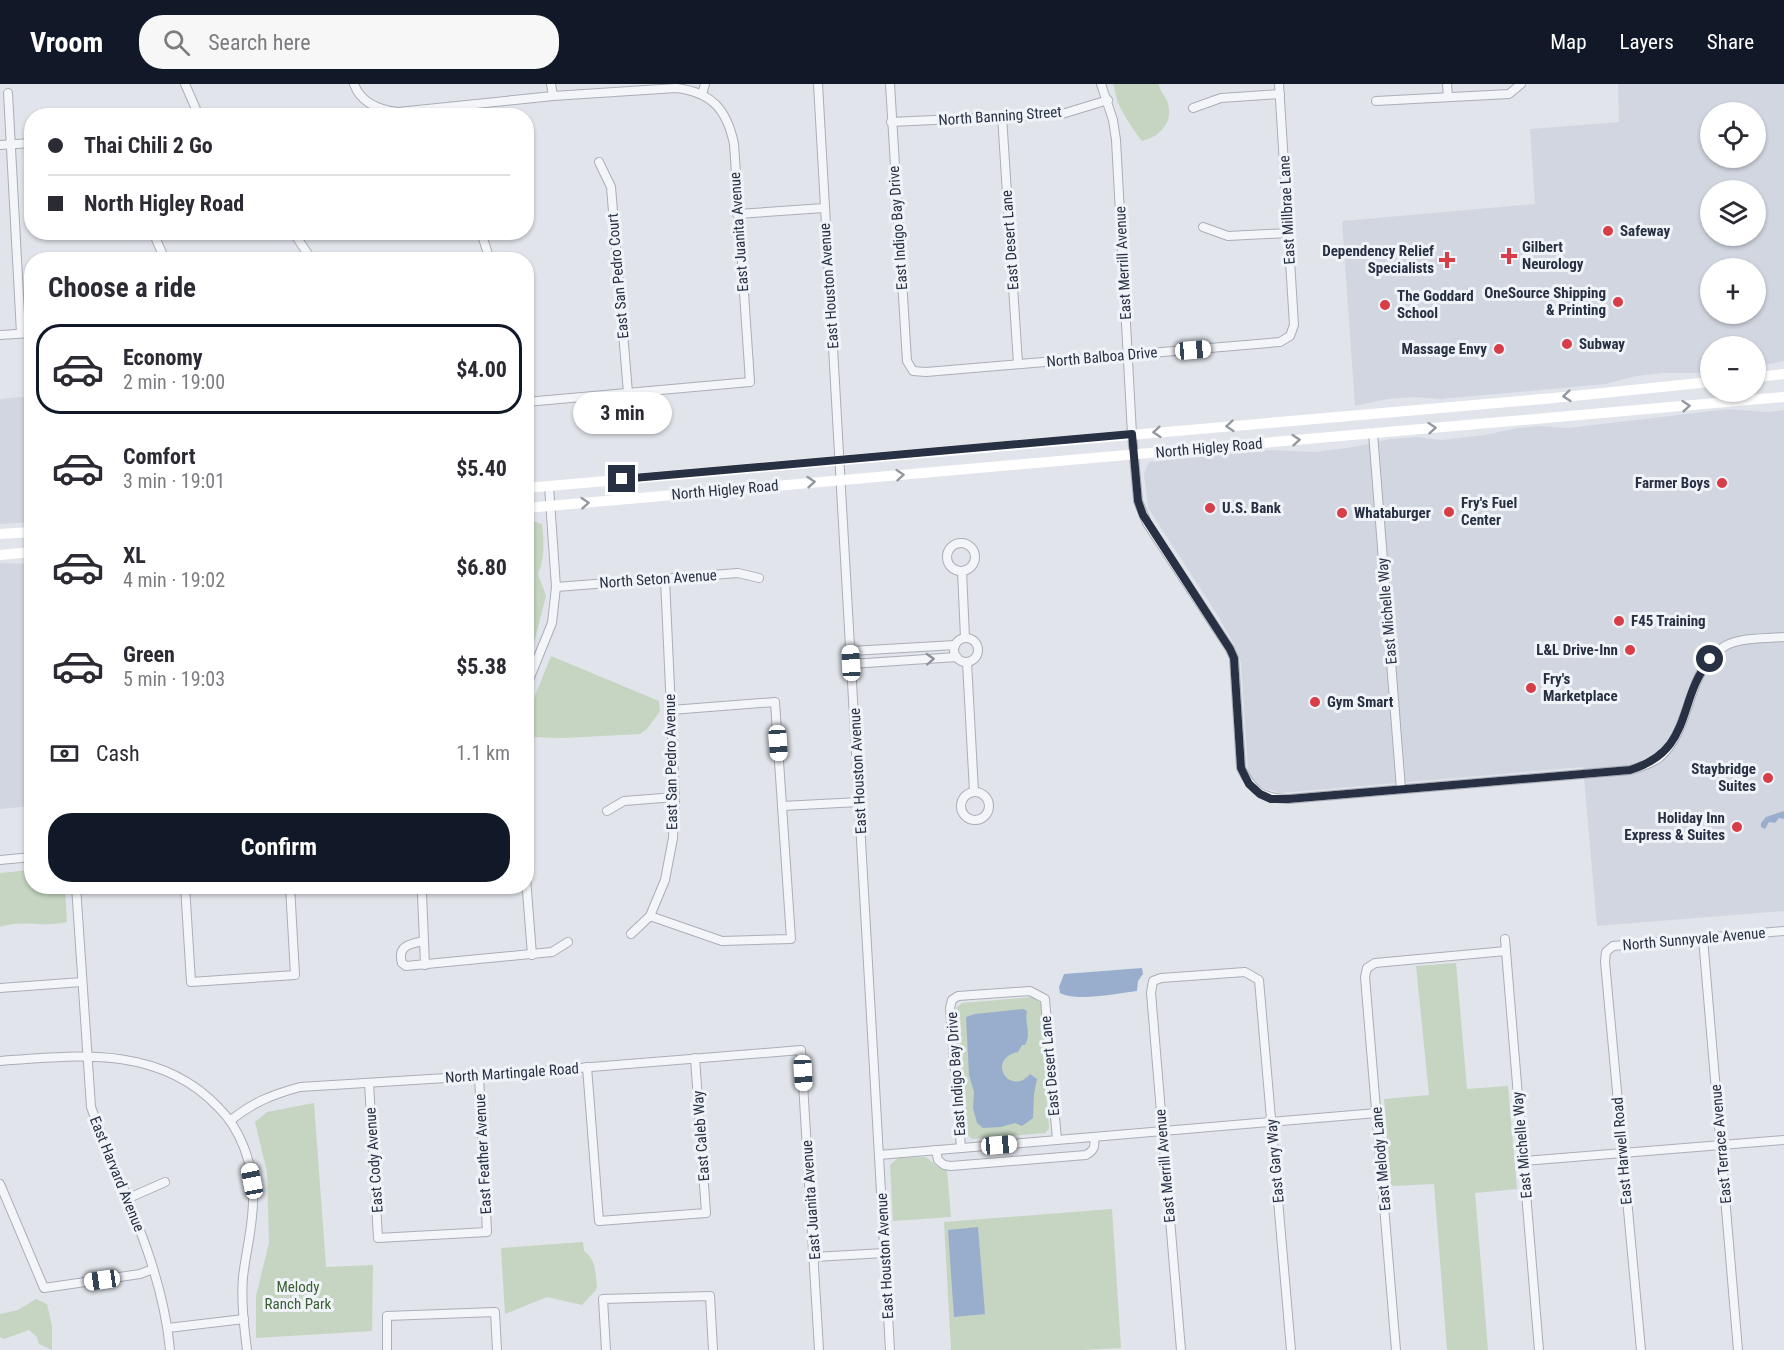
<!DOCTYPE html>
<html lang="en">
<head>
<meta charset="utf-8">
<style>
  :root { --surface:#fff; --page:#f7f7f7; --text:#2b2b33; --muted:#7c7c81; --line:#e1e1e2; --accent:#111827 }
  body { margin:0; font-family:"Roboto Condensed",sans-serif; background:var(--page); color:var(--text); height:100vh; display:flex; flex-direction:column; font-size:22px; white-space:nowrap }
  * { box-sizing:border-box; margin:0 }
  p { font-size:20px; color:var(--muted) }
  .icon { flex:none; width:33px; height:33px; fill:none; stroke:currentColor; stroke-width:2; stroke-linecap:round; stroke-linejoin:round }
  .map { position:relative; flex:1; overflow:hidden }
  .sheet { position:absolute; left:24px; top:168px; width:510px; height:642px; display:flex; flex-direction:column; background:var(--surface); border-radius:24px; box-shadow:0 2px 4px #0004 }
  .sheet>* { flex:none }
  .banner { position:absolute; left:24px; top:24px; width:510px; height:132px; border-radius:24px; box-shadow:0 2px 4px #0004; display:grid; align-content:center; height:132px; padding:0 24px; background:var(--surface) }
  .controls { position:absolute; left:1700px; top:18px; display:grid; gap:12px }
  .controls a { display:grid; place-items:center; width:66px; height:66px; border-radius:50%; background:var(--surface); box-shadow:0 2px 4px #0004; font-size:30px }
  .end { position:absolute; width:27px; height:27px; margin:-14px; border:8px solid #283043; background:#fff; box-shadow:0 0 0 3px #fff }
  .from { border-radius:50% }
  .bubble { position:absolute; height:42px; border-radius:21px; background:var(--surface); box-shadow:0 2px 4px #0004; font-size:20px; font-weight:700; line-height:42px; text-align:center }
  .car { position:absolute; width:18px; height:36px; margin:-18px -9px; border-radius:8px; box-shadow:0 0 4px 2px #0007; background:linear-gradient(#fff 24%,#345 0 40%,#fff 0 76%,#345 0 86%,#fff 0) }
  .banner b { display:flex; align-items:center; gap:21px; height:57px; font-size:22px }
  .banner b+b { border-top:2px solid var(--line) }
  .banner i { width:15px; height:15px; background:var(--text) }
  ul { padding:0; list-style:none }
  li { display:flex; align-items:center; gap:18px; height:90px; margin:0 12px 9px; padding:0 12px; border:3px solid transparent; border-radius:24px }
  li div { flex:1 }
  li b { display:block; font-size:22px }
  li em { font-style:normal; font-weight:700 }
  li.active { border-color:var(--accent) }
  li>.icon { width:54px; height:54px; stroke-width:1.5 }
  h2 { padding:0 24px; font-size:27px; line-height:72px }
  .pay { display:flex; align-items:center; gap:15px; height:66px; padding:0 24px; font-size:22px }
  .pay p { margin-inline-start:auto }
  .cta { display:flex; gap:12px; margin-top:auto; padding:12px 24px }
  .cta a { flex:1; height:69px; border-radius:24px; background:var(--accent); color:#fff; font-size:24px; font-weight:700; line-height:69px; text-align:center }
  header { display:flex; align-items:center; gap:36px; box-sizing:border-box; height:84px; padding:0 30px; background:var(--accent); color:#fff }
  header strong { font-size:28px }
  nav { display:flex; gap:33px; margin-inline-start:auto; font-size:21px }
  .search { width:420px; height:54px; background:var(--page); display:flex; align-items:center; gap:15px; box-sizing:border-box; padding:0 21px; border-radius:24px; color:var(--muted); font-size:22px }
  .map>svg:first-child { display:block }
  .built { fill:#d2d6e0; fill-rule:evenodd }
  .green { fill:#c5d5c1 }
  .water { fill:#99aecd }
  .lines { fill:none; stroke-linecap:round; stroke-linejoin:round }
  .street-casing { stroke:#aaaeb8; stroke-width:10 }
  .street { stroke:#f4f5f8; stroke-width:8 }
  .secondary { stroke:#fff; stroke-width:10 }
  .oneway { stroke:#9498a1 }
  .oneway2 { stroke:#8e929e }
  .route { stroke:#283043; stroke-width:8 }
  .poi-dot { fill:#d73e48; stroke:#f0f3f8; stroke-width:2 }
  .labels { text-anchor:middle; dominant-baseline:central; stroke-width:6; stroke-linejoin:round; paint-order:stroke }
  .street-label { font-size:15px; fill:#283043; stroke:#f0f3f8 }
  .poi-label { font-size:15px; font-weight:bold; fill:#283043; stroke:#f0f3f8; text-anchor:start }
  .park-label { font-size:15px; fill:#396034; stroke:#f0f3f8 }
</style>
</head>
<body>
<header>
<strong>Vroom</strong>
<div class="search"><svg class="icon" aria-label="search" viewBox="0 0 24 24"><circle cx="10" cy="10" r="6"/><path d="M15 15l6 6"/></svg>Search here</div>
<nav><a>Map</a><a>Layers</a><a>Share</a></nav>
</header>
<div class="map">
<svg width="1784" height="1266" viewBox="0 0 1784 1266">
  <rect width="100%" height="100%" fill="#e1e4ea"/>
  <g class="built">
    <path d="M 1618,0 L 1784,0 L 1784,277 L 1755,283 L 1755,262 L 1710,262 L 1710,289 L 1663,289 L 1636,292 L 1606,300 L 1440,315 L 1413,313 L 1388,315 L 1355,322 L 1342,137 L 1535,120 L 1530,45 L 1619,38 ZM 1710,28 L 1755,28 L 1755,74 L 1710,74 ZM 1710,106 L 1755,106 L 1755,152 L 1710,152 ZM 1710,184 L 1755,184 L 1755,230 L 1710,230 Z"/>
    <polygon points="31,312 31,438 0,440 0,315"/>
    <polygon points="1729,325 1768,328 1784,326 1784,827 1597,842 1583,683 1280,709 1261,703 1253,697 1248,687 1241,579 1235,562 1218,532 1148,424 1144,390 1149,378 1271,366 1315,368 1354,363 1390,355 1417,353 1441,356 1485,351 1518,344 1540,342 1568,344"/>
    <polygon points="0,479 31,480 32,722 0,725"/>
  </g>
  <g class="green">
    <path d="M 1113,0 L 1159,0 C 1160,8 1164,10 1167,17 C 1175,37 1160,53 1142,57 C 1133,46 1124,31 1118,19 C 1116,13 1115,6 1113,0 Z"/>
    <path d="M 530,436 L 542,440 C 544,456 545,475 538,490 L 546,512 L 527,586 L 526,438 Z"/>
    <polygon points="551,572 659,617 660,627 647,645 640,650 563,654 527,653 527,632"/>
    <path d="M 31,786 L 32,802 L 65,803 L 67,838 C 44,844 22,835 0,843 L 0,789 Z"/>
    <polygon points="1456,879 1467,1005 1508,1002 1517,1105 1475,1109 1488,1266 1447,1266 1434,1100 1391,1102 1384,1015 1429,1011 1416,882"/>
    <polygon points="1033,913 1041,920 1049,1045 1045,1049 972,1055 965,1049 956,924 962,919"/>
    <polygon points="314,1019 326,1183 373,1181 372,1247 256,1254 256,1212 269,1159 267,1088 255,1038 267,1028"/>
    <polygon points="926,1073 938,1083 947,1086 951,1133 893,1137 890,1081 898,1074"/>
    <polygon points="1112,1125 1121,1264 1083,1266 951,1266 944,1138"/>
    <path d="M 583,1158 L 584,1167 C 596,1175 595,1188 597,1203 L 596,1206 L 582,1221 L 547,1213 L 505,1230 L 501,1164 Z"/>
    <polygon points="36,1215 47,1220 52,1242 52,1266 39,1260 37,1253 29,1246 4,1255 0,1253 0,1230 18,1226"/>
  </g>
  <g class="water">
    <polygon points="1784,727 1784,735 1779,734 1775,739 1769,738 1765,745 1761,743 1761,739 1766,733"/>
    <path d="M 1142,884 L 1143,890 L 1138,897 L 1137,907 C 1120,909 1075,918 1060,909 L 1059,903 L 1064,890 Z"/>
    <path d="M 1023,925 L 1027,927 C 1024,940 1032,949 1025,961 L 1022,961 L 1018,968 C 985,975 1010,1014 1030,990 L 1037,995 L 1034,1010 L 1033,1034 L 1022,1042 L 1015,1039 L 1001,1043 L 983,1044 L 977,1039 L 973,1024 L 974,1008 L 969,991 L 966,933 L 975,930 Z"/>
    <polygon points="978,1143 985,1230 954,1233 948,1146"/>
  </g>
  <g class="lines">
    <g class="street-casing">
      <g id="street">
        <polyline points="185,0 199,32"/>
        <path d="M 354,0 C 361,19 379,26 398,28 L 553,12 L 676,4 C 712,8 727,26 734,60 L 750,298 L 526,318"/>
        <polyline points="551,0 553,12"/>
        <polyline points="818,0 890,1266"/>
        <polyline points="890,0 907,277 913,287 926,288 1280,258 1290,252 1294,241 1279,0"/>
        <path d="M 1101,0 L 1113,36 L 1116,56 L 1132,350 L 1138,417 L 1147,439 L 1230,565 L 1234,574 L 1241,684 C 1253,708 1262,714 1288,715 L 1630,686 C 1641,683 1651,680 1660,673 C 1693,644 1685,586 1725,562 C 1741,553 1765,555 1784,553"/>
        <polyline points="1447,0 1448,13"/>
        <polyline points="8,9 21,249"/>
        <polyline points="702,10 705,0"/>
        <polyline points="1376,17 1509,10 1521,0"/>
        <polyline points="1193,24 1221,14 1280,10"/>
        <polyline points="1002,32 1018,280"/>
        <polyline points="891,38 1062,30 1108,16"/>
        <polyline points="0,61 32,59"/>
        <polyline points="599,78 611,103 628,309"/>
        <polyline points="737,130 824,124"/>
        <polyline points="1203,143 1228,152 1288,149"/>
        <polyline points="153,148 165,176"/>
        <polyline points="293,148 312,176"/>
        <polyline points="481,148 490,176"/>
        <polyline points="0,251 32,249"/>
        <polyline points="1373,349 1401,705"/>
        <circle cx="961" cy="473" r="14"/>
        <polyline points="962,487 965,554"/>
        <polyline points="556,503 738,489 759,494"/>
        <circle cx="966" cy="566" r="12"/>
        <polyline points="851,567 955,561"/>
        <polyline points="967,578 974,708"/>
        <polyline points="851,580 957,573"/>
        <polyline points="526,603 552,539 556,503 549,402"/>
        <circle cx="975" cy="722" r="14"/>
        <polyline points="782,722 859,718"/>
        <polyline points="607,727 624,717 675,713"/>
        <polyline points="0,776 32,773"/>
        <polyline points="526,794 532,871"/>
        <path d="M 76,802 L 91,1023 C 120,1103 162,1179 170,1266"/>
        <polyline points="185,802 191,898 295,891 290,802"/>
        <polyline points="419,802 422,810 425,881"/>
        <polyline points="650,832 722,857 791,855 775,618 671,626"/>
        <polyline points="631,850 650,832 665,796 673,754 675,713 665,495"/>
        <polyline points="1703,854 1738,1266"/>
        <polyline points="1505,855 1539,1266"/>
        <path d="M 424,857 C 409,860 397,862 402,879 L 406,882 L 552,868 L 568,858"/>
        <polyline points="0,904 82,898"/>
        <path d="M 0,977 C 78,971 160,961 219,1024 C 241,1046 253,1080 253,1111 C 254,1139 246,1166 243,1193 C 241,1217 244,1242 247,1266"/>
        <polyline points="587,983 599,1137 706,1129 695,974"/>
        <polyline points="369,999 378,1154 487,1148 479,992"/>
        <path d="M 231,1036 C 254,1018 271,1011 300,1003 L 479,992 L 801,966 L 819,1266"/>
        <polyline points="961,1064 950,924 952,916 958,912 1030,907 1045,915 1057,1056"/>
        <path d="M 936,1066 L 938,1076 L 944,1081 L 951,1082 L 1086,1071 C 1095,1066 1095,1062 1094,1053"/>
        <polyline points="879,1071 1377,1029"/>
        <polyline points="1523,1077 1784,1056"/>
        <polyline points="0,1100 44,1204 140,1190 153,1185"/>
        <polyline points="129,1114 165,1098"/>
        <polyline points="814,1173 884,1169"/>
        <polyline points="168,1244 244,1235"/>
        <polyline points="387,1266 387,1232 495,1228 497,1266"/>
        <polyline points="606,1266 603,1215 710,1212 713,1266"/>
        <polyline points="1181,1266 1151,909 1153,897 1161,894 1245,888 1259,896 1291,1266"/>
        <polyline points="1396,1266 1365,893 1367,884 1375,879 1506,867"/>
        <polyline points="1641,1266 1605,878 1606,868 1613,862 1784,847"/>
      </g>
    </g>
    <use href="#street" class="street"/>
    <g class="secondary">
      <polyline points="1755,293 1784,290"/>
      <polyline points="526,404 1554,314 1710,298"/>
      <polyline points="526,424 1784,313"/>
      <polyline points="0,450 32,448"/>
      <polyline points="0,471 32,468"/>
    </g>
  </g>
  <defs><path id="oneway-chevron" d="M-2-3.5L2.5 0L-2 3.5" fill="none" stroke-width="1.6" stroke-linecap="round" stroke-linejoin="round" transform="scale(1.5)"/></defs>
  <g class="oneway">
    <use href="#oneway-chevron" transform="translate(1567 312) rotate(174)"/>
    <use href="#oneway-chevron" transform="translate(1686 322) rotate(-5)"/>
    <use href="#oneway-chevron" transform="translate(1230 342) rotate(175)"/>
    <use href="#oneway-chevron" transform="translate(1432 344) rotate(-5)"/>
    <use href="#oneway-chevron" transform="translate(1157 348) rotate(175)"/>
    <use href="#oneway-chevron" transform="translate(1296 356) rotate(-5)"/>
    <use href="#oneway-chevron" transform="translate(900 391) rotate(-5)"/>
    <use href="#oneway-chevron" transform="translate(811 398) rotate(-5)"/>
    <use href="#oneway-chevron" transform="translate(585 419) rotate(-5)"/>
  </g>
  <use class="oneway2" href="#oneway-chevron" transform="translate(930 575) rotate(-3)"/>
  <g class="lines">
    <path class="route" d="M 622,395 L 1132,350 L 1138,417 L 1143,431 L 1230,565 L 1234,574 L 1235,591 L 1241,684 L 1249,700 L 1260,710 L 1271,715 L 1288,715 L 1630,686 C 1694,666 1676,618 1710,575"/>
  </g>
  <g class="poi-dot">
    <circle cx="1608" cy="147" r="6"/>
    <path d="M1506 163h6v6h6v6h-6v6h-6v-6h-6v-6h6z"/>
    <path d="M1444 167h6v6h6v6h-6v6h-6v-6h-6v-6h6z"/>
    <circle cx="1618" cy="218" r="6"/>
    <circle cx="1385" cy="221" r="6"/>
    <circle cx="1567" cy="260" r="6"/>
    <circle cx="1499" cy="265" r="6"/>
    <circle cx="1722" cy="399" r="6"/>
    <circle cx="1210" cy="424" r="6"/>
    <circle cx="1449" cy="428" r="6"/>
    <circle cx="1342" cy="429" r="6"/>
    <circle cx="1619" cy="537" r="6"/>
    <circle cx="1630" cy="566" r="6"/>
    <circle cx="1531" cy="604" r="6"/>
    <circle cx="1315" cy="618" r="6"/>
    <circle cx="1768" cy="694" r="6"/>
    <circle cx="1737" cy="743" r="6"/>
  </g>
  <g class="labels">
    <g class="street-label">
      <text transform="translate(1000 32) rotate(-4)">North Banning Street</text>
      <text transform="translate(1287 126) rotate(-93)">East Millbrae Lane</text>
      <text transform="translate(898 144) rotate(-94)">East Indigo Bay Drive</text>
      <text transform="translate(739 148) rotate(-94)">East Juanita Avenue</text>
      <text transform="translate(1010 156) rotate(-94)">East Desert Lane</text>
      <text transform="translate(1123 179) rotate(-93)">East Merrill Avenue</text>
      <text transform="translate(618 192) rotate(-95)">East San Pedro Court</text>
      <text transform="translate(829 202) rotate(-94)">East Houston Avenue</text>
      <text transform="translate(1102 273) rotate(-5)">North Balboa Drive</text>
      <text transform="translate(1209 364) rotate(-5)">North Higley Road</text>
      <text transform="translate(725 406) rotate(-5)">North Higley Road</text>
      <text transform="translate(658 495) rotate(-4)">North Seton Avenue</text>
      <text transform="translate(1387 527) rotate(-95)">East Michelle Way</text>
      <text transform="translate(671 678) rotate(-91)">East San Pedro Avenue</text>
      <text transform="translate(858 687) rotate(-93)">East Houston Avenue</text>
      <text transform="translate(1694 855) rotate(-5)">North Sunnyvale Avenue</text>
      <text transform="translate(1050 982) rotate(-95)">East Desert Lane</text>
      <text transform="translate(512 989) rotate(-4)">North Martingale Road</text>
      <text transform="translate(956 990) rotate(-94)">East Indigo Bay Drive</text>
      <text transform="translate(701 1052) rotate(-94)">East Caleb Way</text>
      <text transform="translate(1721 1060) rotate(-95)">East Terrace Avenue</text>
      <text transform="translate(1522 1061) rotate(-95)">East Michelle Way</text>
      <text transform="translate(1622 1067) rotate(-95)">East Harwell Road</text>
      <text transform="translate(483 1070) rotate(-93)">East Feather Avenue</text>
      <text transform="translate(1381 1075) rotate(-95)">East Melody Lane</text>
      <text transform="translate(374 1076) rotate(-94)">East Cody Avenue</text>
      <text transform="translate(1275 1077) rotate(-95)">East Gary Way</text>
      <text transform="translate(1165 1082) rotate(-95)">East Merrill Avenue</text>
      <text transform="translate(117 1090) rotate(68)">East Harvard Avenue</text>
      <text transform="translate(811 1116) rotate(-94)">East Juanita Avenue</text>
      <text transform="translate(885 1172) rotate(-93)">East Houston Avenue</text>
    </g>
    <g class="poi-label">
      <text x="1620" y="147">Safeway</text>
      <text x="1522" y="163">Gilbert<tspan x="1522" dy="17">Neurology</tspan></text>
      <text x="1434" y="167" text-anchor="end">Dependency Relief<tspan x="1434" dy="17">Specialists</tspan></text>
      <text x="1606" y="209" text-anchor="end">OneSource Shipping<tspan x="1606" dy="17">&amp; Printing</tspan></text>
      <text x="1397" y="212">The Goddard<tspan x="1397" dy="17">School</tspan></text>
      <text x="1579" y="260">Subway</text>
      <text x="1487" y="265" text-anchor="end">Massage Envy</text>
      <text x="1710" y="399" text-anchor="end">Farmer Boys</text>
      <text x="1461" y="419">Fry's Fuel<tspan x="1461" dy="17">Center</tspan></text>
      <text x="1222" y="424">U.S. Bank</text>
      <text x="1354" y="429">Whataburger</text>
      <text x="1631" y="537">F45 Training</text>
      <text x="1618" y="566" text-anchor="end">L&amp;L Drive-Inn</text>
      <text x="1543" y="595">Fry's<tspan x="1543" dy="17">Marketplace</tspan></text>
      <text x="1327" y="618">Gym Smart</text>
      <text x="1756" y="685" text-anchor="end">Staybridge<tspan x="1756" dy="17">Suites</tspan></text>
      <text x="1725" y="734" text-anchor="end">Holiday Inn<tspan x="1725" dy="17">Express &amp; Suites</tspan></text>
    </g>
    <g class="park-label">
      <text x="298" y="1203">Melody<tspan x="298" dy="17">Ranch Park</tspan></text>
    </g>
  </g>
</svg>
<div class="controls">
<a><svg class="icon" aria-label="locate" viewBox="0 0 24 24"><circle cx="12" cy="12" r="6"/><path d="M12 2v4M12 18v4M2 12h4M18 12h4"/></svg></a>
<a><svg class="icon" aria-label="layers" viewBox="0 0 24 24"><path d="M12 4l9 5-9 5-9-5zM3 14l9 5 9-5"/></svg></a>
<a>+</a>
<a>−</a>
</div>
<i class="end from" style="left:1710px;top:575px"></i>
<i class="end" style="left:622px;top:395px"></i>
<div class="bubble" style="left:573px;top:308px;width:99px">3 min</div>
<i class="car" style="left:1193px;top:266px;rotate:85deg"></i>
<i class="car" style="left:851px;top:579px;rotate:357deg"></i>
<i class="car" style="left:778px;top:659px;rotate:176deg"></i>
<i class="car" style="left:803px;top:989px;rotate:177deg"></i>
<i class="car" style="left:999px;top:1061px;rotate:85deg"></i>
<i class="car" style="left:252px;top:1097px;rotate:349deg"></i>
<i class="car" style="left:102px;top:1196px;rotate:262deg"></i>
<div class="banner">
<b><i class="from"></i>Thai Chili 2 Go</b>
<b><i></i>North Higley Road</b>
</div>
<section class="sheet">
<h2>Choose a ride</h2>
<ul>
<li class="active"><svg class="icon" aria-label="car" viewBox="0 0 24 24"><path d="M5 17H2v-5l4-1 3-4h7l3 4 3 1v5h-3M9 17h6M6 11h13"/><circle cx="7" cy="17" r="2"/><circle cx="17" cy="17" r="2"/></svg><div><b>Economy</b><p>2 min · 19:00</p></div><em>$4.00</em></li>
<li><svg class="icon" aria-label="car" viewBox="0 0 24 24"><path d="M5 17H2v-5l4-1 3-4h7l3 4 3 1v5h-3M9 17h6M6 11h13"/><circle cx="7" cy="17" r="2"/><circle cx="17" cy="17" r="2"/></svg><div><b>Comfort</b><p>3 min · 19:01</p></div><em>$5.40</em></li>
<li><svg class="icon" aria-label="car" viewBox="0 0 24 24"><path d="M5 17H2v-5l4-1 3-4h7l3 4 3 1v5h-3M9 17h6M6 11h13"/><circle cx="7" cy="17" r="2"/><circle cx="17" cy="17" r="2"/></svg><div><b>XL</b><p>4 min · 19:02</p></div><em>$6.80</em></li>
<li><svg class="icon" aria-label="car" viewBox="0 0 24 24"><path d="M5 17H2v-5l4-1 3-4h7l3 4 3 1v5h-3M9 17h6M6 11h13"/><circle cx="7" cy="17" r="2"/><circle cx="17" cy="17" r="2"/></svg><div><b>Green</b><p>5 min · 19:03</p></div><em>$5.38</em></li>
</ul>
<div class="pay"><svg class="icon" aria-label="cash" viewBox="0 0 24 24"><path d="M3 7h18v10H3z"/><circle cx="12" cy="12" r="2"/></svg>Cash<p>1.1 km</p></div>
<div class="cta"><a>Confirm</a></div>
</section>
</div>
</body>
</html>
